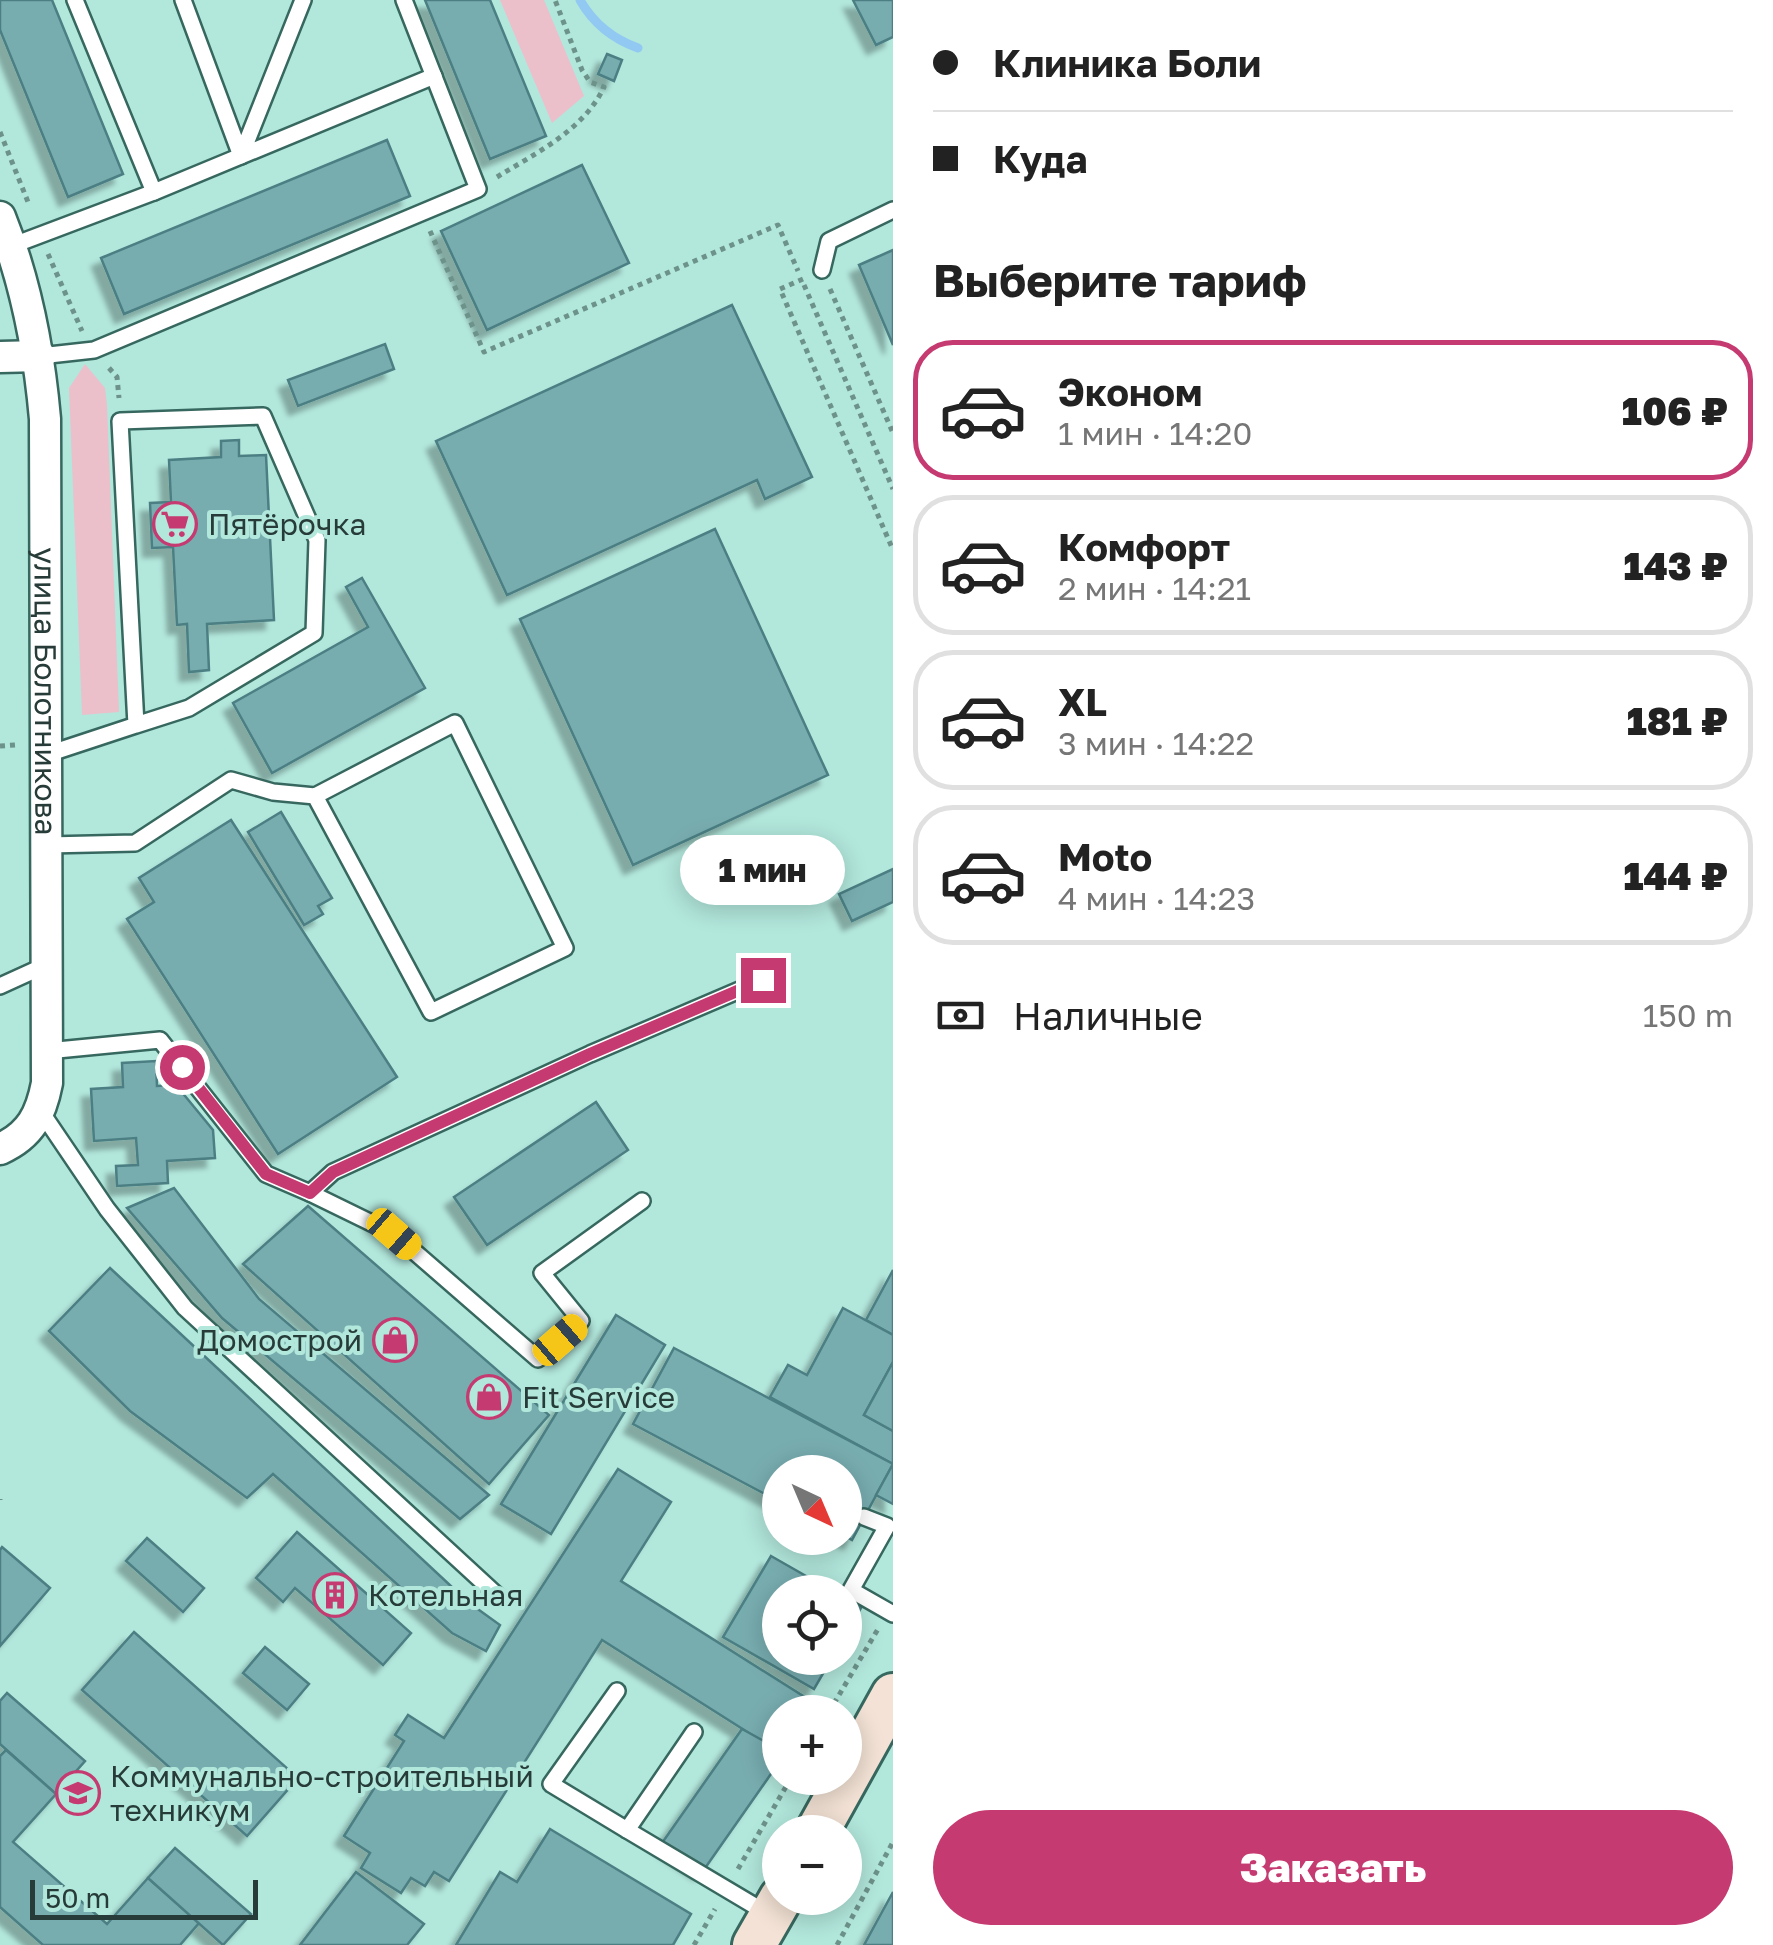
<!DOCTYPE html>
<html lang="ru">
<head>
<meta charset="utf-8">
<style>
  :root { --surface:#fff; --page:#f2f2f2; --text:#222; --muted:#767676; --line:#e0e0e0; --accent:#c53a70 }
  body { margin:0; font-family:"Golos Text",sans-serif; background:var(--page); color:var(--text); height:100vh; display:flex; flex-direction:column; font-size:38px; white-space:nowrap }
  * { box-sizing:border-box; margin:0 }
  p { font-size:32px; color:var(--muted) }
  .icon { flex:none; width:55px; height:55px; fill:none; stroke:currentColor; stroke-width:2; stroke-linecap:round; stroke-linejoin:round }
  .map { position:relative; flex:1; overflow:hidden }
  .side { display:flex; flex-direction:column; background:var(--surface); width:880px }
  .side>* { flex:none }
  .banner { display:grid; align-content:center; height:220px; padding:0 40px; background:var(--surface) }
  .needle { width:65px; rotate:136deg }
  .controls { position:absolute; left:762px; top:1455px; display:grid; gap:20px }
  .controls a { display:grid; place-items:center; width:100px; height:100px; border-radius:50%; background:var(--surface); box-shadow:0 5px 25px #0003; font-size:50px }
  .scale { position:absolute; left:30px; bottom:25px; width:228px; box-sizing:border-box; padding-left:10px; border:5px solid #273c38; border-top:0; font-size:28px; line-height:35px; white-space:nowrap; color:#273c38; -webkit-text-stroke:8px #b2e7dc; paint-order:stroke }
  .end { position:absolute; width:45px; height:45px; margin:-22px; border:12px solid #c53a70; background:#fff; box-shadow:0 0 0 5px #fff }
  .from { border-radius:50% }
  .bubble { position:absolute; height:70px; border-radius:35px; background:var(--surface); box-shadow:0 5px 25px #0003; font-size:32px; font-weight:800; line-height:70px; text-align:center }
  .car { position:absolute; width:30px; height:60px; margin:-30px -15px; border-radius:12px; box-shadow:0 0 8px 2px #0007; background:linear-gradient(#f5c518 24%,#345 0 40%,#f5c518 0 76%,#345 0 86%,#f5c518 0) }
  .banner b { display:flex; align-items:center; gap:35px; height:95px; font-size:38px }
  .banner b+b { border-top:2px solid var(--line) }
  .banner i { width:25px; height:25px; background:var(--text) }
  ul { padding:0; list-style:none }
  li { display:flex; align-items:center; gap:30px; height:140px; margin:0 20px 15px; padding:0 20px; border:5px solid var(--line); border-radius:40px }
  li div { flex:1 }
  li b { display:block; font-size:38px }
  li em { font-style:normal; font-weight:800 }
  li.selected { border-color:var(--accent) }
  li>.icon { width:90px; height:90px; stroke-width:1.5 }
  h2 { padding:0 40px; font-size:45px; line-height:120px }
  .pay { display:flex; align-items:center; gap:25px; height:110px; padding:0 40px; font-size:38px }
  .pay p { margin-inline-start:auto }
  .button { display:flex; gap:20px; margin-top:auto; padding:20px 40px }
  .button a { flex:1; height:115px; border-radius:60px; background:var(--accent); color:#fff; font-size:40px; font-weight:800; line-height:115px; text-align:center }
  main { display:flex; flex:1; min-height:0 }
  .map>svg:first-child { display:block }
  .green { fill:#ebc0cb }
  .lines { fill:none; stroke-linecap:round; stroke-linejoin:round }
  .stream { stroke:#91c9f2; stroke-width:9 }
  .building { fill:#78adb0; stroke:#4b7f83; stroke-width:2.5; filter:url(#shadow) }
  .lane-casing { stroke:#37685f; stroke-width:20 }
  .street-casing { stroke:#37685f; stroke-width:35 }
  .secondary-casing { stroke:#37685f; stroke-width:48 }
  .path { stroke:#6d928a; stroke-width:5; stroke-dasharray:5 5; stroke-linecap:butt }
  .lane { stroke:#fff; stroke-width:15 }
  .street { stroke:#fff; stroke-width:30 }
  .secondary { stroke:#f3e2d5; stroke-width:42 }
  .route { stroke:#c53a70; stroke-width:12 }
  .labels { text-anchor:middle; dominant-baseline:central; stroke-width:8; stroke-linejoin:round; paint-order:stroke }
  .poi-label { font-size:30px; fill:#273c38; stroke:#b2e7dc; text-anchor:start }
  .street-label { font-size:30px; fill:#273c38; stroke:#b2e7dc }
</style>
</head>
<body>
<main>
<div class="map">
<svg width="893" height="1945" viewBox="0 0 893 1945">
  <defs>
    <filter id="shadow"><feDropShadow dx="-9" dy="9" stdDeviation="2.5" flood-color="#0004"/></filter>
  </defs>
  <rect width="100%" height="100%" fill="#b2e7dc"/>
  <g class="green">
    <polygon points="500,0 544,0 584,96 552,123"/>
    <polygon points="85,364 105,388 107,405 119,712 82,715 69,388"/>
  </g>
  <g class="lines">
    <path class="stream" d="M 580,0 C 593,23 613,39 638,48"/>
  </g>
  <g class="building">
    <polygon points="0,0 52,0 123,174 68,197 0,30"/>
    <polygon points="425,0 490,0 546,136 490,159"/>
    <polygon points="853,0 893,0 893,37 876,45"/>
    <polygon points="607,54 622,60 614,81 598,74"/>
    <polygon points="387,140 410,196 124,314 101,258"/>
    <polygon points="582,165 629,263 487,330 441,231"/>
    <polygon points="893,250 893,345 859,265"/>
    <polygon points="732,305 812,477 765,499 757,480 507,595 436,441"/>
    <polygon points="385,344 394,369 298,406 288,380"/>
    <polygon points="239,440 239,456 266,455 274,620 207,624 209,670 189,672 187,624 177,625 173,547 152,548 150,503 171,502 169,460 221,457 221,441"/>
    <polygon points="715,529 828,775 633,865 520,619"/>
    <polygon points="362,578 425,688 272,773 233,703 368,627 346,587"/>
    <polygon points="281,812 332,898 318,906 323,914 304,925 248,832"/>
    <polygon points="231,820 397,1077 278,1154 127,919 154,902 139,878"/>
    <polygon points="893,869 893,902 852,921 839,894"/>
    <polygon points="156,1061 157,1086 176,1085 213,1130 215,1158 167,1161 168,1183 117,1186 116,1166 138,1165 136,1138 94,1141 91,1089 123,1087 122,1063"/>
    <polygon points="596,1102 628,1150 487,1245 454,1197"/>
    <polygon points="174,1188 259,1299 489,1495 460,1519 222,1318 127,1208"/>
    <polygon points="308,1206 549,1415 489,1484 243,1264"/>
    <polygon points="110,1268 468,1602 500,1625 486,1651 452,1633 273,1474 247,1498 130,1411 49,1331"/>
    <polygon points="893,1270 893,1335 866,1320"/>
    <polygon points="843,1308 893,1335 893,1362 864,1415 893,1431 893,1464 770,1397 788,1365 807,1375"/>
    <polygon points="616,1315 665,1345 551,1534 501,1504"/>
    <polygon points="674,1348 893,1464 852,1540 845,1536 845,1472 780,1472 780,1502 633,1424"/>
    <polygon points="893,1362 893,1431 864,1415"/>
    <polygon points="893,1464 893,1504 876,1495"/>
    <polygon points="618,1469 671,1502 621,1581 811,1701 804,1712 780,1712 779,1752 602,1640 449,1881 434,1872 425,1886 411,1878 401,1893 361,1868 370,1853 344,1836 404,1741 395,1735 408,1715 444,1738"/>
    <polygon points="297,1532 411,1633 383,1665 295,1588 283,1602 256,1578"/>
    <polygon points="147,1538 204,1588 183,1612 126,1561"/>
    <polygon points="2,1547 50,1588 0,1646 0,1550"/>
    <polygon points="771,1556 834,1592 780,1592 780,1658 832,1658 814,1689 723,1637"/>
    <polygon points="845,1599 861,1608 845,1635"/>
    <polygon points="134,1632 298,1778 247,1836 82,1690"/>
    <polygon points="265,1647 309,1684 287,1710 243,1673"/>
    <polygon points="7,1693 85,1761 56,1794 0,1744 0,1701"/>
    <polygon points="742,1729 780,1750 780,1761 703,1871 662,1843"/>
    <polygon points="6,1750 56,1794 13,1842 107,1924 148,1878 199,1923 180,1945 43,1945 0,1907 0,1756"/>
    <polygon points="550,1829 691,1914 673,1945 456,1945 500,1872 517,1882"/>
    <polygon points="175,1848 251,1914 223,1945 148,1878"/>
    <polygon points="356,1872 424,1924 407,1945 300,1945"/>
    <polygon points="893,1892 893,1945 864,1945 876,1923"/>
  </g>
  <g class="lines">
    <g class="lane-casing">
      <g id="lane">
        <polyline points="75,0 154,192"/>
        <polyline points="183,0 241,156 303,0"/>
        <polyline points="11,246 154,192 434,76"/>
        <polyline points="822,270 829,241 893,210"/>
        <polyline points="40,356 94,350 478,189 404,0"/>
        <polyline points="48,754 136,725 120,421 263,416 317,540 314,633 189,708 136,725"/>
        <polyline points="48,845 135,843 231,780 273,792 315,796 431,1012 565,948 455,723 315,796"/>
        <polyline points="0,986 46,965"/>
        <polyline points="47,1051 160,1040 266,1174 310,1193 333,1172 590,1054 763,980"/>
        <polyline points="42,1113 107,1209 185,1308 500,1598"/>
        <polyline points="310,1193 394,1234 538,1359 581,1321 542,1273 642,1201"/>
        <polyline points="864,1517 887,1526 851,1590 893,1614"/>
        <polyline points="617,1691 551,1784 627,1830"/>
        <polyline points="694,1732 627,1830 770,1915"/>
      </g>
    </g>
    <g class="street-casing">
      <g id="street">
        <path id="s1" d="M 0,217 C 26,282 39,350 45,419 L 47,1083 C 41,1114 31,1135 0,1149"/>
        <polyline points="0,357 40,356"/>
      </g>
    </g>
    <g class="secondary-casing">
      <g id="secondary">
        <polyline points="817,1832 893,1695"/>
        <polyline points="754,1945 781,1898"/>
      </g>
    </g>
    <g class="path">
      <polyline points="0,132 28,202"/>
      <path d="M 497,177 C 536,153 584,130 604,87 L 590,82 L 582,70 L 555,0"/>
      <polyline points="430,231 484,352 778,225 798,271"/>
      <polyline points="48,254 82,331"/>
      <polyline points="803,279 780,289 893,550"/>
      <polyline points="804,285 893,489"/>
      <polyline points="830,289 893,433"/>
      <polyline points="109,368 117,377 119,398"/>
      <polyline points="0,746 15,745"/>
      <polyline points="0,1499 0,1500"/>
      <polyline points="829,1712 878,1629"/>
      <polyline points="738,1869 791,1778"/>
      <polyline points="694,1945 715,1909"/>
      <polyline points="837,1945 893,1842"/>
    </g>
    <use href="#lane" class="lane"/>
    <use href="#street" class="street"/>
    <use href="#secondary" class="secondary"/>
  </g>
  <g class="lines">
    <polyline class="route" points="182,1067 266,1174 310,1193 333,1172 590,1054 763,980"/>
  </g>
  <defs>
    <g id="supermarket-ring" transform="scale(2.25)"><circle r="9.5" fill="#b2e7dc" stroke="#c53a70" stroke-width="1.5"/><path d="M-6-5.5h2.5l.6 2H6L4.5 2H-2.5L-4.4-4H-6ZM-1.5 3.2a1.3 1.3 0 1 0 .1 0ZM3 3.2a1.3 1.3 0 1 0 .1 0Z" fill="#c53a70"/></g>
    <g id="shop-ring" transform="scale(2.25)"><circle r="9.5" fill="#b2e7dc" stroke="#c53a70" stroke-width="1.5"/><path d="M-5-2.5h2.3a2.7 3.5 0 0 1 5.4 0H5L5.5 6h-11ZM-1.5-2.5h3a1.5 2.3 0 0 0-3 0Z" fill="#c53a70"/></g>
    <g id="building-ring" transform="scale(2.25)"><circle r="9.5" fill="#b2e7dc" stroke="#c53a70" stroke-width="1.5"/><path d="M-4-6H4V6H1V3H-1V6H-4ZM-2.5-4.3h1.7v1.8h-1.7ZM.8-4.3h1.7v1.8H.8ZM-2.5-1h1.7V.8h-1.7ZM.8-1h1.7V.8H.8Z" fill="#c53a70"/></g>
    <g id="university-ring" transform="scale(2.25)"><circle r="9.5" fill="#b2e7dc" stroke="#c53a70" stroke-width="1.5"/><path d="M0-5L7-2L0 1L-7-2ZM-4 1L0 2.5L4 1V4Q0 6-4 4Z" fill="#c53a70"/></g>
  </defs>
  <g fill-rule="evenodd">
    <use href="#supermarket-ring" x="175" y="524"/>
    <use href="#shop-ring" x="395" y="1340"/>
    <use href="#shop-ring" x="489" y="1397"/>
    <use href="#building-ring" x="335" y="1595"/>
    <use href="#university-ring" x="78" y="1793"/>
  </g>
  <g class="labels">
    <g class="poi-label">
      <text x="208" y="524">Пятёрочка</text>
      <text x="362" y="1340" text-anchor="end">Домострой</text>
      <text x="522" y="1397">Fit Service</text>
      <text x="368" y="1595">Котельная</text>
      <text x="110" y="1776">Коммунально-строительный<tspan x="110" dy="34">техникум</tspan></text>
    </g>
    <g class="street-label">
      <text stroke="none"><textPath href="#s1" startOffset="480">улица Болотникова</textPath></text>
    </g>
  </g>
</svg>
<div class="controls">
<a><svg class="needle" viewBox="-14 -14 28 28"><path d="M0-13l5 13h-10z" fill="#e53935"/><path d="M0 13l5-13h-10z" fill="#767676"/></svg></a>
<a><svg class="icon" aria-label="locate" viewBox="0 0 24 24"><circle cx="12" cy="12" r="6"/><path d="M12 2v4M12 18v4M2 12h4M18 12h4"/></svg></a>
<a>+</a>
<a>−</a>
</div>
<div class="scale">50 m</div>
<i class="end from" style="left:182px;top:1067px"></i>
<i class="end" style="left:763px;top:980px"></i>
<div class="bubble" style="left:680px;top:835px;width:165px">1 мин</div>
<i class="car" style="left:394px;top:1234px;rotate:131deg"></i>
<i class="car" style="left:560px;top:1340px;rotate:49deg"></i>
</div>
<section class="side">
<div class="banner">
<b><i class="from"></i>Клиника Боли</b>
<b><i></i>Куда</b>
</div>
<h2>Выберите тариф</h2>
<ul>
<li class="selected"><svg class="icon" aria-label="car" viewBox="0 0 24 24"><path d="M5 17H2v-5l4-1 3-4h7l3 4 3 1v5h-3M9 17h6M6 11h13"/><circle cx="7" cy="17" r="2"/><circle cx="17" cy="17" r="2"/></svg><div><b>Эконом</b><p>1 мин · 14:20</p></div><em>106 ₽</em></li>
<li><svg class="icon" aria-label="car" viewBox="0 0 24 24"><path d="M5 17H2v-5l4-1 3-4h7l3 4 3 1v5h-3M9 17h6M6 11h13"/><circle cx="7" cy="17" r="2"/><circle cx="17" cy="17" r="2"/></svg><div><b>Комфорт</b><p>2 мин · 14:21</p></div><em>143 ₽</em></li>
<li><svg class="icon" aria-label="car" viewBox="0 0 24 24"><path d="M5 17H2v-5l4-1 3-4h7l3 4 3 1v5h-3M9 17h6M6 11h13"/><circle cx="7" cy="17" r="2"/><circle cx="17" cy="17" r="2"/></svg><div><b>XL</b><p>3 мин · 14:22</p></div><em>181 ₽</em></li>
<li><svg class="icon" aria-label="car" viewBox="0 0 24 24"><path d="M5 17H2v-5l4-1 3-4h7l3 4 3 1v5h-3M9 17h6M6 11h13"/><circle cx="7" cy="17" r="2"/><circle cx="17" cy="17" r="2"/></svg><div><b>Moto</b><p>4 мин · 14:23</p></div><em>144 ₽</em></li>
</ul>
<div class="pay"><svg class="icon" aria-label="cash" viewBox="0 0 24 24"><path d="M3 7h18v10H3z"/><circle cx="12" cy="12" r="2"/></svg>Наличные<p>150 m</p></div>
<div class="button"><a>Заказать</a></div>
</section>
</main>
</body>
</html>
